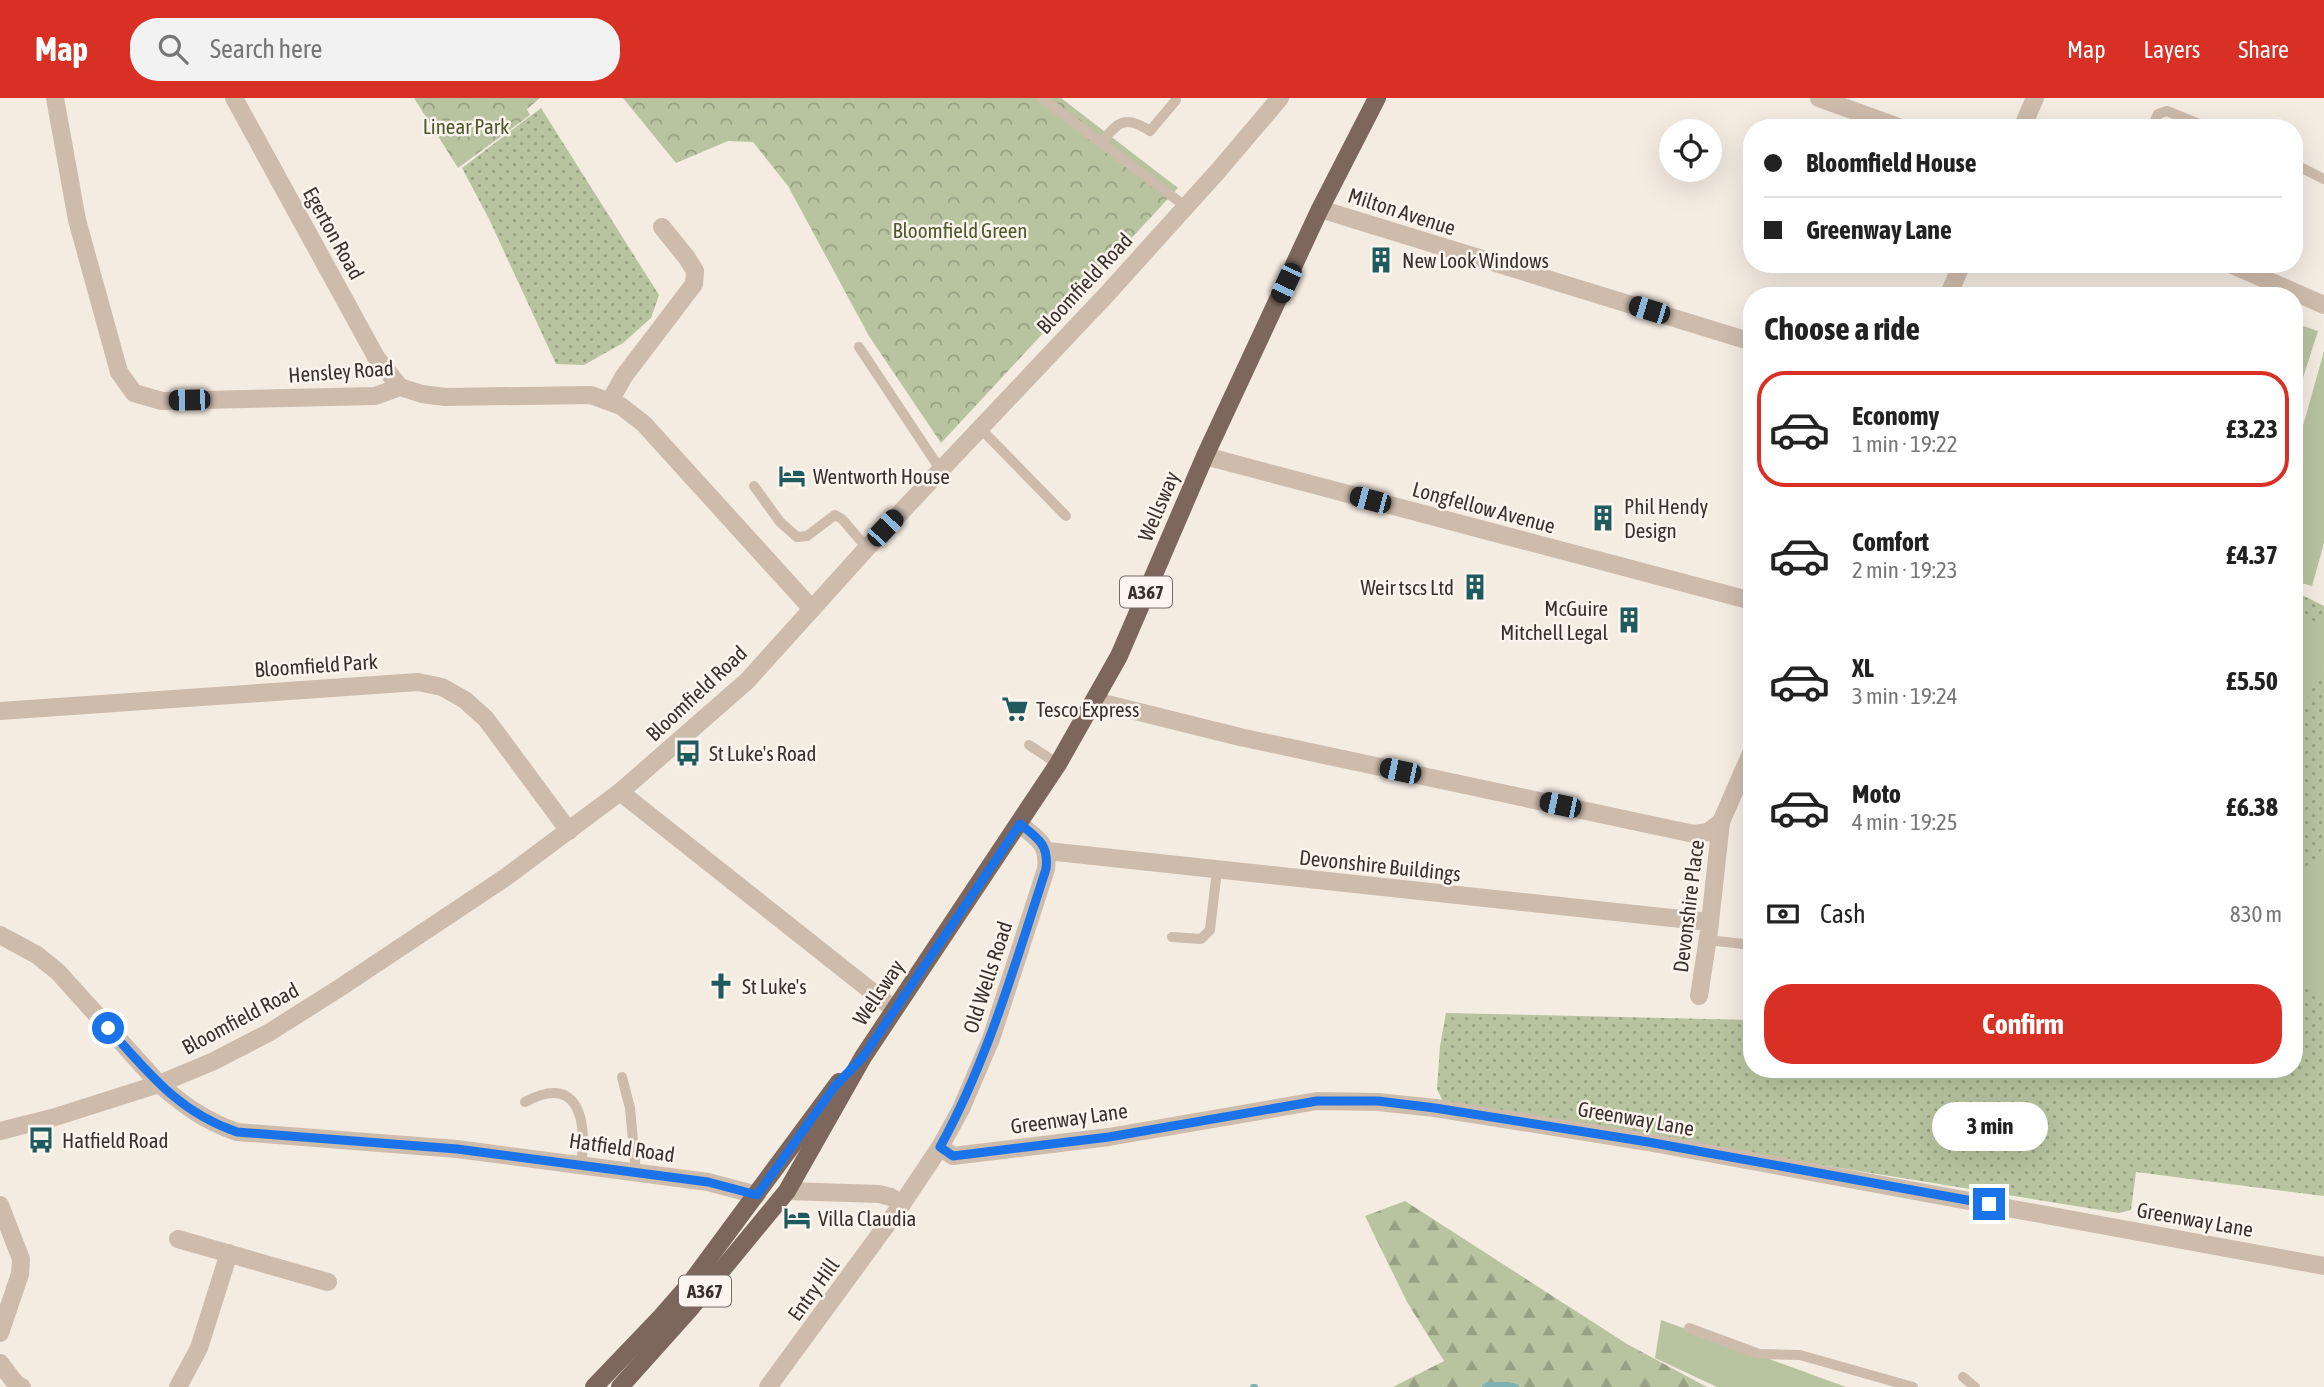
<!DOCTYPE html>
<html lang="en">
<head>
<meta charset="utf-8">
<style>
  :root { --surface:#fff; --page:#f2f2f2; --text:#222; --muted:#767676; --line:#e0e0e0; --accent:#d93025 }
  body { margin:0; font-family:"Asap Condensed",sans-serif; background:var(--page); color:var(--text); height:100vh; display:flex; flex-direction:column; font-size:26px; white-space:nowrap }
  * { box-sizing:border-box; margin:0 }
  p { font-size:23px; color:var(--muted) }
  .icon { flex:none; width:38px; height:38px; fill:none; stroke:currentColor; stroke-width:2; stroke-linecap:round; stroke-linejoin:round }
  .map { position:relative; flex:1; overflow:hidden }
  .side { position:absolute; left:1743px; top:189px; width:560px; height:791px; display:flex; flex-direction:column; background:var(--surface); border-radius:28px; box-shadow:0 7px 28px #0002 }
  .side>* { flex:none }
  .banner { position:absolute; left:1743px; top:21px; width:560px; height:154px; border-radius:28px; box-shadow:0 7px 28px #0002; display:grid; align-content:center; height:154px; padding:0 21px; background:var(--surface) }
  .buttons { position:absolute; left:1659px; top:21px; display:grid; gap:14px }
  .buttons a { display:grid; place-items:center; width:63px; height:63px; border-radius:50%; background:var(--surface); box-shadow:0 7px 28px #0002; font-size:35px }
  .end { position:absolute; width:32px; height:32px; margin:-16px; border:9px solid #1a73e8; background:#fff; box-shadow:0 0 0 4px #fff }
  .from { border-radius:50% }
  .bubble { position:absolute; height:49px; border-radius:24px; background:var(--surface); box-shadow:0 7px 28px #0002; font-size:23px; font-weight:700; line-height:49px; text-align:center }
  .car { position:absolute; width:21px; height:42px; margin:-21px -10px; border-radius:9px; box-shadow:0 0 5px 2px #0007; background:linear-gradient(#222 24%,#8ab4d8 0 40%,#222 0 76%,#8ab4d8 0 86%,#222 0) }
  .banner b { display:flex; align-items:center; gap:24px; height:66px; font-size:26px }
  .banner b+b { border-top:2px solid var(--line) }
  .banner i { width:18px; height:18px; background:var(--text) }
  ul { padding:0; list-style:none }
  li { display:flex; align-items:center; gap:21px; height:116px; margin:0 14px 10px; padding:0 7px; border:4px solid transparent; border-radius:28px }
  li div { flex:1 }
  li b { display:block; font-size:26px }
  li em { font-style:normal; font-weight:700 }
  li.current { border-color:var(--accent) }
  li>.icon { width:63px; height:63px; stroke-width:1.5 }
  h2 { padding:0 21px; font-size:32px; line-height:84px }
  .pay { display:flex; align-items:center; gap:18px; height:77px; padding:0 21px; font-size:26px }
  .pay p { margin-inline-start:auto }
  .action { display:flex; gap:14px; margin-top:auto; padding:14px 21px }
  .action a { flex:1; height:80px; border-radius:28px; background:var(--accent); color:#fff; font-size:28px; font-weight:700; line-height:80px; text-align:center }
  header { display:flex; align-items:center; gap:42px; box-sizing:border-box; height:98px; padding:0 35px; background:var(--accent); color:#fff }
  header strong { font-size:33px }
  nav { display:flex; gap:38px; margin-inline-start:auto; font-size:24px }
  .search { width:490px; height:63px; background:var(--page); display:flex; align-items:center; gap:18px; box-sizing:border-box; padding:0 24px; border-radius:28px; color:var(--muted); font-size:26px }
  .map>svg:first-child { display:block }
  .grass { fill:url(#grass-dots) }
  .forest { fill:url(#forest-firs) }
  .park { fill:url(#park-crowns) }
  .garden { fill:#b8c4a0 }
  .lines { fill:none; stroke-linecap:round; stroke-linejoin:round }
  .stream { stroke:#7fb0b2; stroke-width:6 }
  .service { stroke:#cdbbac; stroke-width:10 }
  .minor { stroke:#cdbbac; stroke-width:18 }
  .tertiary { stroke:#cdbbac; stroke-width:18 }
  .primary { stroke:#7d675c; stroke-width:18 }
  .route { stroke:#1a73e8; stroke-width:9 }
  .labels { text-anchor:middle; dominant-baseline:central; stroke-width:5; stroke-linejoin:round; paint-order:stroke }
  .shield { fill:#fbf5ee; stroke:#756b66; stroke-width:2 }
  .shield-label { font-size:19px; font-weight:bold; fill:#3b302b }
  .park-label { font-size:21px; fill:#4a5a2e; stroke:#fbf5ee }
  .street-label { font-size:21px; fill:#3b302b; stroke:#fbf5ee }
  .poi-label { font-size:21px; fill:#3b302b; stroke:#fbf5ee; text-anchor:start }
</style>
</head>
<body>
<header>
<strong>Map</strong>
<div class="search"><svg class="icon" aria-label="search" viewBox="0 0 24 24"><circle cx="10" cy="10" r="6"/><path d="M15 15l6 6"/></svg>Search here</div>
<nav><a>Map</a><a>Layers</a><a>Share</a></nav>
</header>
<div class="map">
<svg width="2324" height="1289" viewBox="0 0 2324 1289">
  <defs>
    <pattern id="grass-dots" width="8" height="8" patternUnits="userSpaceOnUse" patternTransform="scale(1.75)"><rect width="8" height="8" fill="#b8c4a0"/><path d="M2 2h.1M6 6h.1" fill="none" stroke="#97a083" stroke-width="1.8" stroke-linecap="round"/></pattern>
    <pattern id="forest-firs" width="22" height="20" patternUnits="userSpaceOnUse" patternTransform="scale(1.75)"><rect width="22" height="20" fill="#b8c4a0"/><path d="M5 1l3.5 6h-7zM16 11l3.5 6h-7z" fill="#97a083"/></pattern>
    <pattern id="park-crowns" width="20" height="18" patternUnits="userSpaceOnUse" patternTransform="scale(1.75)"><rect width="20" height="18" fill="#b8c4a0"/><path d="M2 6a3 3 0 1 1 6 0M12 15a3 3 0 1 1 6 0" fill="none" stroke="#97a083"/></pattern>
  </defs>
  <rect width="100%" height="100%" fill="#f4ebe1"/>
  <g class="grass">
    <polygon points="541,10 659,197 651,220 623,245 584,267 556,266 489,121 462,70"/>
    <polygon points="2294,493 2324,508 2324,1098 2136,1074 2131,1112 2119,1115 1444,1006 1437,991 1440,948 1446,915 1752,922 1752,971 2294,971"/>
  </g>
  <polygon class="forest" points="1405,1103 1627,1246 1707,1289 1393,1289 1444,1263 1407,1204 1365,1118"/>
  <g class="park">
    <polygon points="414,0 540,0 527,11 523,4 530,17 458,70"/>
    <polygon points="623,0 1061,0 1178,90 941,345 869,238 788,88 753,44 728,43 676,65"/>
  </g>
  <g class="garden">
    <polygon points="2294,225 2318,233 2294,308"/>
    <polygon points="2324,253 2324,445 2312,488 2294,483 2294,360"/>
    <polygon points="2294,513 2324,528 2324,567 2294,626"/>
    <polygon points="2324,749 2324,898 2294,873 2294,785"/>
    <polygon points="1661,1222 1846,1289 1717,1289 1655,1260"/>
  </g>
  <g class="lines">
    <g class="stream">
      <polyline points="1253,1289 1255,1289"/>
      <polyline points="1485,1289 1487,1287 1508,1287 1516,1289"/>
    </g>
    <g class="service">
      <polyline points="1042,0 1185,108"/>
      <polyline points="2152,30 2158,16 2167,13 2209,30"/>
      <path d="M 1102,44 C 1118,23 1126,17 1150,33 L 1176,2"/>
      <polyline points="2294,66 2324,81"/>
      <polyline points="859,249 940,371"/>
      <polyline points="979,329 1066,418"/>
      <polyline points="754,388 780,424 797,439 807,438 835,417 842,421 867,450"/>
      <polyline points="1029,647 1058,666"/>
      <polyline points="1172,839 1201,841 1210,832 1217,772"/>
      <polyline points="1708,842 1752,847"/>
      <polyline points="622,979 630,1010 636,1074"/>
      <path d="M 525,1004 C 580,974 587,1025 581,1066"/>
      <polyline points="1689,1230 1759,1256 1800,1257 1913,1289"/>
      <polyline points="1963,1279 1975,1289"/>
    </g>
    <g class="minor">
      <polyline points="55,0 77,122 119,274 134,295 162,303 375,298 400,289 422,296 445,299 591,297 621,308 644,326 812,511"/>
      <polyline points="234,0 376,259 400,289"/>
      <polyline points="1819,0 1901,30"/>
      <polyline points="2022,30 2035,0"/>
      <polyline points="1320,111 1752,244"/>
      <polyline points="2230,166 2324,207"/>
      <polyline points="1948,198 1962,166"/>
      <polyline points="610,303 624,278 694,186 695,173 687,160 662,129"/>
      <polyline points="1205,358 1752,503"/>
      <polyline points="1095,603 1240,639 1694,736 1708,734 1721,724"/>
      <polyline points="0,613 418,584 442,589 465,602 486,621 569,733"/>
      <polyline points="620,694 894,911"/>
      <polyline points="1047,753 1709,824"/>
      <polyline points="1699,898 1709,833 1721,724 1752,653"/>
      <path d="M 159,986 C 185,1008 205,1023 237,1034 L 457,1051 L 708,1084 L 757,1097"/>
      <polyline points="940,1049 953,1058 1109,1039 1317,1003 1378,1004 1435,1010 1648,1044 2324,1168"/>
      <polyline points="787,1093 879,1096 891,1099 902,1106"/>
      <polyline points="0,1107 21,1161 20,1176 0,1235"/>
      <polyline points="178,1141 328,1184"/>
      <polyline points="0,1265 16,1286 22,1289"/>
      <polyline points="178,1289 199,1250 229,1155"/>
    </g>
    <g class="tertiary">
      <polyline points="0,837 37,857 58,874 159,986"/>
      <polyline points="0,1033 52,1020 159,986 214,963 270,934 341,889 506,779 620,694 747,583 867,450 1108,195 1218,73 1280,0"/>
      <path d="M 768,1289 L 902,1106 L 940,1049 L 961,1011 L 991,941 L 1046,771 C 1049,747 1038,740 1019,726"/>
    </g>
    <g class="primary">
      <polyline points="594,1289 661,1219 689,1187 839,984"/>
      <polyline points="620,1289 689,1212 787,1093 863,959 1058,666 1119,558 1205,358 1320,111 1377,0"/>
    </g>
  </g>
  <g class="lines">
    <path class="route" d="M 108,930 C 149,975 178,1014 237,1034 L 457,1051 L 708,1084 L 757,1097 L 835,988 L 863,959 L 1020,726 C 1038,740 1049,747 1046,771 C 1015,866 988,962 940,1049 L 953,1058 L 1109,1039 L 1317,1003 L 1378,1003 L 1435,1010 L 1648,1044 L 1989,1106"/>
  </g>
  <defs>
    <g id="building-bare" transform="scale(2.1)"><path d="M-4-6H4V6H1V3H-1V6H-4ZM-2.5-4.3h1.7v1.8h-1.7ZM.8-4.3h1.7v1.8H.8ZM-2.5-1h1.7V.8h-1.7ZM.8-1h1.7V.8H.8Z" fill="#1f5a5e" stroke="#fbf5ee" stroke-width="2.5" paint-order="stroke"/></g>
    <g id="hotel-bare" transform="scale(2.1)"><path d="M-6-4.5h1.5V1H6V5H4.5V3h-9V5H-6ZM-4 0a1.8 1.8 0 1 1 3.6 0ZM.5 0V-2.5h3Q6-2.5 6 0Z" fill="#1f5a5e" stroke="#fbf5ee" stroke-width="2.5" paint-order="stroke"/></g>
    <g id="supermarket-bare" transform="scale(2.1)"><path d="M-6-5.5h2.5l.6 2H6L4.5 2H-2.5L-4.4-4H-6ZM-1.5 3.2a1.3 1.3 0 1 0 .1 0ZM3 3.2a1.3 1.3 0 1 0 .1 0Z" fill="#1f5a5e" stroke="#fbf5ee" stroke-width="2.5" paint-order="stroke"/></g>
    <g id="bus-bare" transform="scale(2.1)"><path d="M-5-6H5V4H4V6H2V4H-2V6H-4V4H-5ZM-3.5-4V0h7V-4ZM-3.5 1.2v1.5H-2V1.2ZM2 1.2v1.5H3.5V1.2Z" fill="#1f5a5e" stroke="#fbf5ee" stroke-width="2.5" paint-order="stroke"/></g>
    <g id="church-bare" transform="scale(2.1)"><path d="M-1.2-6h2.4v3.5h3.3v2.4h-3.3V6h-2.4V-.1h-3.3v-2.4h3.3Z" fill="#1f5a5e" stroke="#fbf5ee" stroke-width="2.5" paint-order="stroke"/></g>
  </defs>
  <g fill-rule="evenodd">
    <use href="#building-bare" x="1381" y="162"/>
    <use href="#hotel-bare" x="792" y="378"/>
    <use href="#building-bare" x="1603" y="420"/>
    <use href="#building-bare" x="1475" y="489"/>
    <use href="#building-bare" x="1629" y="522"/>
    <use href="#supermarket-bare" x="1015" y="611"/>
    <use href="#bus-bare" x="688" y="655"/>
    <use href="#church-bare" x="721" y="888"/>
    <use href="#bus-bare" x="41" y="1042"/>
    <use href="#hotel-bare" x="797" y="1120"/>
  </g>
  <g class="labels">
    <g class="shield">
      <rect x="1120" y="478.5" width="52" height="31" rx="5"/>
      <rect x="679" y="1177.5" width="52" height="31" rx="5"/>
    </g>
    <g class="shield-label">
      <text x="1146" y="494">A367</text>
      <text x="705" y="1193">A367</text>
    </g>
    <g class="park-label">
      <text x="466" y="28">Linear Park</text>
      <text x="960" y="132">Bloomfield Green</text>
    </g>
    <g class="street-label">
      <text transform="translate(1402 113) rotate(18)">Milton Avenue</text>
      <text transform="translate(334 135) rotate(61)">Egerton Road</text>
      <text transform="translate(1084 185) rotate(-47)">Bloomfield Road</text>
      <text transform="translate(341 273) rotate(-4)">Hensley Road</text>
      <text transform="translate(1158 408) rotate(-67)">Wellsway</text>
      <text transform="translate(1484 409) rotate(15)">Longfellow Avenue</text>
      <text transform="translate(316 567) rotate(-4)">Bloomfield Park</text>
      <text transform="translate(696 595) rotate(-43)">Bloomfield Road</text>
      <text transform="translate(1380 767) rotate(6)">Devonshire Buildings</text>
      <text transform="translate(1688 808) rotate(-83)">Devonshire Place</text>
      <text transform="translate(987 879) rotate(-72)">Old Wells Road</text>
      <text transform="translate(878 894) rotate(-56)">Wellsway</text>
      <text transform="translate(240 920) rotate(-28)">Bloomfield Road</text>
      <text transform="translate(1069 1020) rotate(-8)">Greenway Lane</text>
      <text transform="translate(1636 1020) rotate(10)">Greenway Lane</text>
      <text transform="translate(622 1049) rotate(8)">Hatfield Road</text>
      <text transform="translate(2195 1121) rotate(10)">Greenway Lane</text>
      <text transform="translate(813 1191) rotate(-54)">Entry Hill</text>
    </g>
    <g class="poi-label">
      <text x="1402" y="162">New Look Windows</text>
      <text x="813" y="378">Wentworth House</text>
      <text x="1624" y="408">Phil Hendy<tspan x="1624" dy="24">Design</tspan></text>
      <text x="1454" y="489" text-anchor="end">Weir tscs Ltd</text>
      <text x="1608" y="510" text-anchor="end">McGuire<tspan x="1608" dy="24">Mitchell Legal</tspan></text>
      <text x="1036" y="611">Tesco Express</text>
      <text x="709" y="655">St Luke's Road</text>
      <text x="742" y="888">St Luke's</text>
      <text x="62" y="1042">Hatfield Road</text>
      <text x="818" y="1120">Villa Claudia</text>
    </g>
  </g>
</svg>
<div class="buttons">
<a><svg class="icon" aria-label="locate" viewBox="0 0 24 24"><circle cx="12" cy="12" r="6"/><path d="M12 2v4M12 18v4M2 12h4M18 12h4"/></svg></a>
</div>
<i class="end from" style="left:108px;top:930px"></i>
<i class="end" style="left:1989px;top:1106px"></i>
<div class="bubble" style="left:1932px;top:1004px;width:116px">3 min</div>
<i class="car" style="left:1286px;top:185px;rotate:205deg"></i>
<i class="car" style="left:1649px;top:212px;rotate:287deg"></i>
<i class="car" style="left:189px;top:302px;rotate:269deg"></i>
<i class="car" style="left:1370px;top:402px;rotate:285deg"></i>
<i class="car" style="left:885px;top:430px;rotate:43deg"></i>
<i class="car" style="left:1400px;top:673px;rotate:282deg"></i>
<i class="car" style="left:1560px;top:707px;rotate:282deg"></i>
<div class="banner">
<b><i class="from"></i>Bloomfield House</b>
<b><i></i>Greenway Lane</b>
</div>
<section class="side">
<h2>Choose a ride</h2>
<ul>
<li class="current"><svg class="icon" aria-label="car" viewBox="0 0 24 24"><path d="M5 17H2v-5l4-1 3-4h7l3 4 3 1v5h-3M9 17h6M6 11h13"/><circle cx="7" cy="17" r="2"/><circle cx="17" cy="17" r="2"/></svg><div><b>Economy</b><p>1 min · 19:22</p></div><em>£3.23</em></li>
<li><svg class="icon" aria-label="car" viewBox="0 0 24 24"><path d="M5 17H2v-5l4-1 3-4h7l3 4 3 1v5h-3M9 17h6M6 11h13"/><circle cx="7" cy="17" r="2"/><circle cx="17" cy="17" r="2"/></svg><div><b>Comfort</b><p>2 min · 19:23</p></div><em>£4.37</em></li>
<li><svg class="icon" aria-label="car" viewBox="0 0 24 24"><path d="M5 17H2v-5l4-1 3-4h7l3 4 3 1v5h-3M9 17h6M6 11h13"/><circle cx="7" cy="17" r="2"/><circle cx="17" cy="17" r="2"/></svg><div><b>XL</b><p>3 min · 19:24</p></div><em>£5.50</em></li>
<li><svg class="icon" aria-label="car" viewBox="0 0 24 24"><path d="M5 17H2v-5l4-1 3-4h7l3 4 3 1v5h-3M9 17h6M6 11h13"/><circle cx="7" cy="17" r="2"/><circle cx="17" cy="17" r="2"/></svg><div><b>Moto</b><p>4 min · 19:25</p></div><em>£6.38</em></li>
</ul>
<div class="pay"><svg class="icon" aria-label="cash" viewBox="0 0 24 24"><path d="M3 7h18v10H3z"/><circle cx="12" cy="12" r="2"/></svg>Cash<p>830 m</p></div>
<div class="action"><a>Confirm</a></div>
</section>
</div>
</body>
</html>
